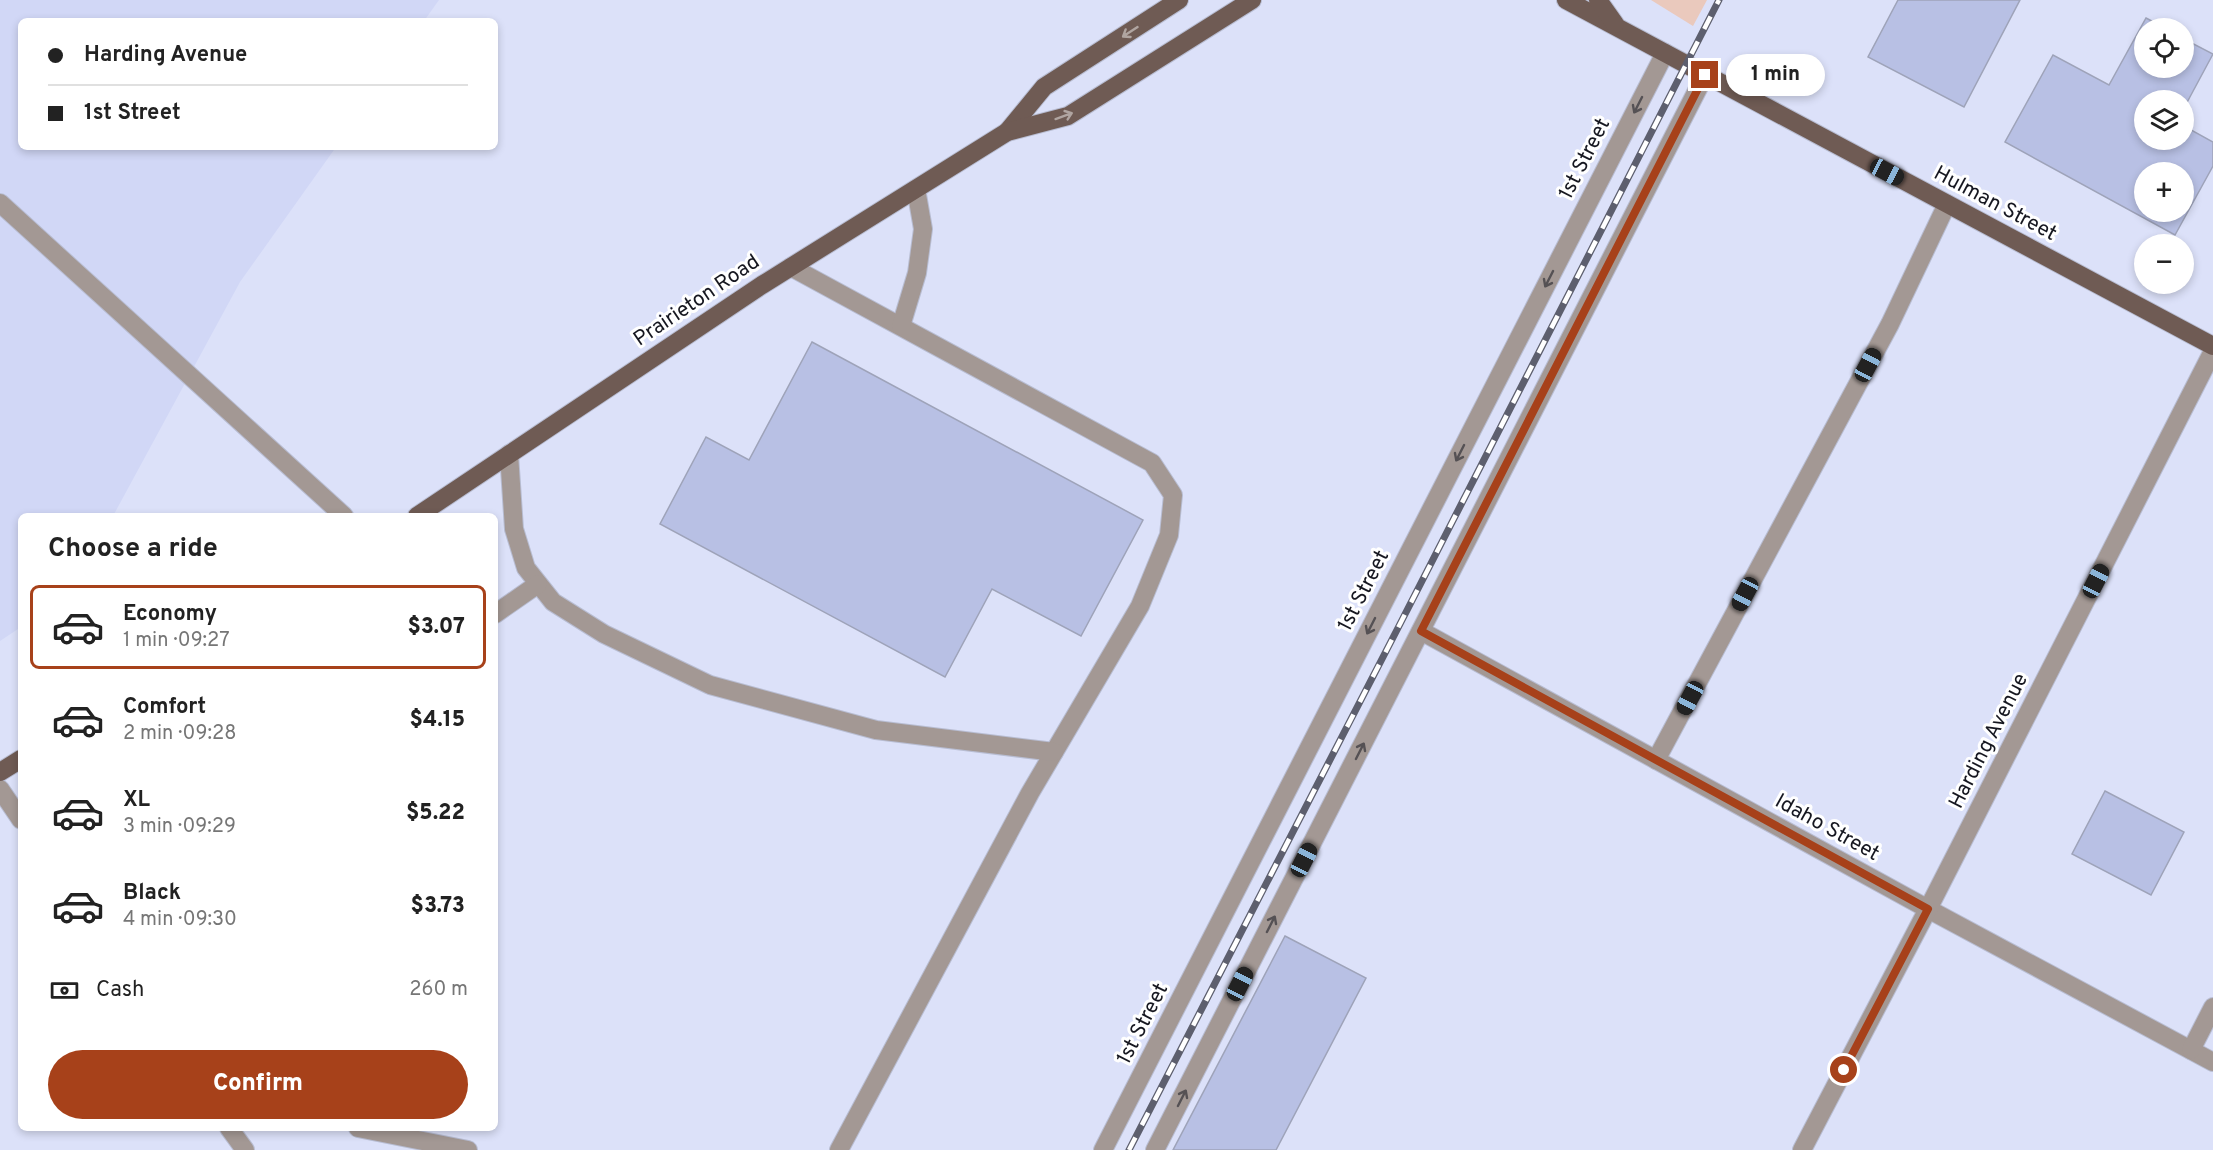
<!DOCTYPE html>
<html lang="en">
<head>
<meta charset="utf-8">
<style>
  :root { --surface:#fff; --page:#f6f6f6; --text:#222; --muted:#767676; --line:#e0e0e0; --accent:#a7411a }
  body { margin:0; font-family:Overpass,sans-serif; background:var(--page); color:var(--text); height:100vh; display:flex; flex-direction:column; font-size:22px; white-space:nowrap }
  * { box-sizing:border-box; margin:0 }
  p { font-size:20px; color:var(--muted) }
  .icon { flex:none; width:33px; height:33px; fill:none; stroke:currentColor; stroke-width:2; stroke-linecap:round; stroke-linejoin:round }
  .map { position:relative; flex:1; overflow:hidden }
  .drawer { position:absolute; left:18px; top:513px; width:480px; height:618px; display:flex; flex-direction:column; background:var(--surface); border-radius:9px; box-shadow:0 3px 9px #0003 }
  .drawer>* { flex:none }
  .top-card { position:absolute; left:18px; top:18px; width:480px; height:132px; border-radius:9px; box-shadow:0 3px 9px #0003; display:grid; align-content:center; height:132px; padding:0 30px; background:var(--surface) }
  .buttons { position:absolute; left:2134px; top:18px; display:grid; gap:12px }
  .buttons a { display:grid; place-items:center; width:60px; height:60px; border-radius:50%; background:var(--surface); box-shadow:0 3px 9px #0003; font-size:30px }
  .end { position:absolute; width:27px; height:27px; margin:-14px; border:8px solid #a7411a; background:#fff; box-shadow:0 0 0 3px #fff }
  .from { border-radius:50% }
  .bubble { position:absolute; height:42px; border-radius:21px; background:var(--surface); box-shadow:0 3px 9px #0003; font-size:20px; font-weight:800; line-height:42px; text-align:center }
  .car { position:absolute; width:18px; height:36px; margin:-18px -9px; border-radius:8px; box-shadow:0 0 4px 2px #0007; background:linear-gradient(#222 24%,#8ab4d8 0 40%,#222 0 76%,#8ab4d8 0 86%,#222 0) }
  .top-card b { display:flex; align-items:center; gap:21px; height:57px; font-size:22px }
  .top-card b+b { border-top:2px solid var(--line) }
  .top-card i { width:15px; height:15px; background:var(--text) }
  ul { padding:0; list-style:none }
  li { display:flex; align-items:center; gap:18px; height:84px; margin:0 12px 9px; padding:0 18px; border:3px solid transparent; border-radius:9px }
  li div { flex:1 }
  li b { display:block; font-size:22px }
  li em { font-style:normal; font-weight:800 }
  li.active { border-color:var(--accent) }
  li>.icon { width:54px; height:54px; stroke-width:1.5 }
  h2 { padding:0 30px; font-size:27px; line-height:72px }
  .pay { display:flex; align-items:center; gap:15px; height:66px; padding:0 30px; font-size:22px }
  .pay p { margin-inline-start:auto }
  .primary-button { display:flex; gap:12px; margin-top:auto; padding:12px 30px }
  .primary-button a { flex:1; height:69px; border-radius:36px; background:var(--accent); color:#fff; font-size:24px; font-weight:800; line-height:69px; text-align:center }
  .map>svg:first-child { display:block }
  .built { fill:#d1d7f6 }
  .green { fill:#eac9bd }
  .building { fill:#b8c0e4; stroke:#9ea3b9; stroke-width:1.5; fill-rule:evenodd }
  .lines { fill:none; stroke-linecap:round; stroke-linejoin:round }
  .minor-casing { stroke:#b8bdd2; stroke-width:20 }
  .major-casing { stroke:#b8bdd2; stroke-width:20 }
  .minor { stroke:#a39894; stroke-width:18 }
  .major { stroke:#6f5b54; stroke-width:18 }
  .rail-casing { stroke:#5d5f6e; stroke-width:7 }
  .rail { stroke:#fff; stroke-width:4.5; stroke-dasharray:14; stroke-linecap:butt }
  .oneway { stroke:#b0a5a1 }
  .oneway2 { stroke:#555154 }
  .route { stroke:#a7411a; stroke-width:8 }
  .labels { text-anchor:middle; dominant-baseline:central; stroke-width:6; stroke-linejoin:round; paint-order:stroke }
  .street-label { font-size:21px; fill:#161720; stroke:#fff }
</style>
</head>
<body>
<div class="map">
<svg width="2213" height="1150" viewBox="0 0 2213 1150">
  <rect width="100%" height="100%" fill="#dce1f9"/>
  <polygon class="built" points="0,0 439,0 424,21 21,21 21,147 336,147 240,282 113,516 21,516 21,627 0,641"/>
  <polygon class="green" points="1651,0 1707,0 1693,26"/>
  <g class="building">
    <polygon points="1898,0 2020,0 1964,107 1868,57"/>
    <path d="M 2146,18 L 2165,28 L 2145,28 L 2145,68 L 2184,68 L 2184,39 L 2213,54 L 2184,108 L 2184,100 L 2145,100 L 2145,140 L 2184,140 L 2184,126 L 2213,142 L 2213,166 L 2175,235 L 2005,142 L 2053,55 L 2109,85 ZM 2145,172 L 2184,172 L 2184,212 L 2145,212 Z"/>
    <polygon points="812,342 1143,520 1081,636 992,589 945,677 660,524 706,437 749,460"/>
    <polygon points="2105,791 2184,832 2151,895 2072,854"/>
    <polygon points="1285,936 1366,978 1276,1150 1173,1150"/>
  </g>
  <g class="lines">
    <g class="minor-casing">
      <g id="minor">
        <polyline points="0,203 344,516"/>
        <polyline points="791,267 1152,463 1173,495 1169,535 1140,606 1030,793 839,1150"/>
        <polyline points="901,326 917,273 923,229 916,189"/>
        <polyline points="509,454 514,529 526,568 553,602 604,634 710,685 876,730 1054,752"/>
        <polyline points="495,614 538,584"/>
        <polyline points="1421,631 1928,909 2213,1062"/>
        <polyline points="1656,760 1890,324 1947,204"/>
        <polyline points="0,789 21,820"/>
        <polyline points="2191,1050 2213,1007"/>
        <polyline points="229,1128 245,1150"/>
        <polyline points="358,1128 468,1150"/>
        <polyline points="1103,1150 1665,53"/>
        <polyline points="1155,1150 1705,75"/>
        <polyline points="1802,1150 1928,909 2213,351"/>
      </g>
    </g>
    <g class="major-casing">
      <g id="major">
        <polyline points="1566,0 2213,346"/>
        <polyline points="1598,0 1615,24"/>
        <polyline points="1007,132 1044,87 1179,0"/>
        <polyline points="417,516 762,285 1007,132 1068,116 1252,0"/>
        <polyline points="0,772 21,759"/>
      </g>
    </g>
    <use href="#minor" class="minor"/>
    <use href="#major" class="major"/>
    <g class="rail-casing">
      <polyline id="rail" points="1129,1150 1400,624 1719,0"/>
    </g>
    <use href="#rail" class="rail"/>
  </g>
  <defs><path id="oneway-shaft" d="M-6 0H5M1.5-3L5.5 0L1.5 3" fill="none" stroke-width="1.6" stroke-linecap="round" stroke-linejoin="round" transform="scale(1.5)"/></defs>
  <g class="oneway">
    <use href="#oneway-shaft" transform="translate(1130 32) rotate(147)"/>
    <use href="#oneway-shaft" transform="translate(1064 116) rotate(-20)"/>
  </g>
  <g class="oneway2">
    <use href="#oneway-shaft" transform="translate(1638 105) rotate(117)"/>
    <use href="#oneway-shaft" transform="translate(1549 279) rotate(117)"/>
    <use href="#oneway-shaft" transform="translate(1460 453) rotate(117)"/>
    <use href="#oneway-shaft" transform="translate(1371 626) rotate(117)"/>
    <use href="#oneway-shaft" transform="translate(1360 751) rotate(-63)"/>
    <use href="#oneway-shaft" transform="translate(1271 924) rotate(-63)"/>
    <use href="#oneway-shaft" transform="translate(1182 1098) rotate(-63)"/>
  </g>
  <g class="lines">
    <polyline class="route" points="1705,75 1421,631 1928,909 1844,1070"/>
  </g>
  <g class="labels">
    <g class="street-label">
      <text transform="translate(1585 159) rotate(-63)">1st Street</text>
      <text transform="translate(1995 204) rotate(28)">Hulman Street</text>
      <text transform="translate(697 301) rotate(-34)">Prairieton Road</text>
      <text transform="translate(1364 591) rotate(-63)">1st Street</text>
      <text transform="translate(1989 741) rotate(-63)">Harding Avenue</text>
      <text transform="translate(1827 828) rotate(29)">Idaho Street</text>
      <text transform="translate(1143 1024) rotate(-63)">1st Street</text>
    </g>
  </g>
</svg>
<div class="buttons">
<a><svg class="icon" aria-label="locate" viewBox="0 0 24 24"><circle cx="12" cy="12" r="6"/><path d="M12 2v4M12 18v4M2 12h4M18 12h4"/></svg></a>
<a><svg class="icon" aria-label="layers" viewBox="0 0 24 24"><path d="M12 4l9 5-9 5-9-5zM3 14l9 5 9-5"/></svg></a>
<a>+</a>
<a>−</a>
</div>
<i class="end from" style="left:1844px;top:1070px"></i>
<i class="end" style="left:1705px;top:75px"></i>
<div class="bubble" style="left:1726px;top:54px;width:99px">1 min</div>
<i class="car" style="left:1887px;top:172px;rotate:118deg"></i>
<i class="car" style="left:1868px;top:365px;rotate:28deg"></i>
<i class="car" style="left:2096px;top:581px;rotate:27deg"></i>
<i class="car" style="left:1745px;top:594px;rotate:208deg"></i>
<i class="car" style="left:1690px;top:698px;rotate:208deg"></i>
<i class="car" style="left:1304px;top:860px;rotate:27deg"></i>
<i class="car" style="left:1240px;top:984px;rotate:27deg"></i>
<div class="top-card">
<b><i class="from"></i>Harding Avenue</b>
<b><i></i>1st Street</b>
</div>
<section class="drawer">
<h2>Choose a ride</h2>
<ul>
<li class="active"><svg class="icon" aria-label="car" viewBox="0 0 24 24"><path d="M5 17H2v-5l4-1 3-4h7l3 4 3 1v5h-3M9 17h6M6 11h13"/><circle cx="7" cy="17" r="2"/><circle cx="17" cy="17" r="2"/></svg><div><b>Economy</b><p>1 min · 09:27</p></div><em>$3.07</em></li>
<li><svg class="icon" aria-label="car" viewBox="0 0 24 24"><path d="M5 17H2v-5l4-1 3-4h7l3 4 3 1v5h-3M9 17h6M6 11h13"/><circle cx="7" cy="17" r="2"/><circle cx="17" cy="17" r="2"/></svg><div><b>Comfort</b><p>2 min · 09:28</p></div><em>$4.15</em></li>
<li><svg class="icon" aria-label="car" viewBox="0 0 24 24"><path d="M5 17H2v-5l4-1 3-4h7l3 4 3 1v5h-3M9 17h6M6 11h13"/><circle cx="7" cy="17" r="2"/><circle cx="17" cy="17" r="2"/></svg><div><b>XL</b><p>3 min · 09:29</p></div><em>$5.22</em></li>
<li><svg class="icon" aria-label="car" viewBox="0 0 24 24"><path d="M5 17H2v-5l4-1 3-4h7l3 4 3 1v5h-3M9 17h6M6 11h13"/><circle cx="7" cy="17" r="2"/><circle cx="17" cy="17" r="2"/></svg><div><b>Black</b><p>4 min · 09:30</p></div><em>$3.73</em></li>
</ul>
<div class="pay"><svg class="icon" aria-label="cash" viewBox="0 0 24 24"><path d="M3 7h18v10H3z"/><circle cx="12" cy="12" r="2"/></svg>Cash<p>260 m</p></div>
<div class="primary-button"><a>Confirm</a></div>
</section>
</div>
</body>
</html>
